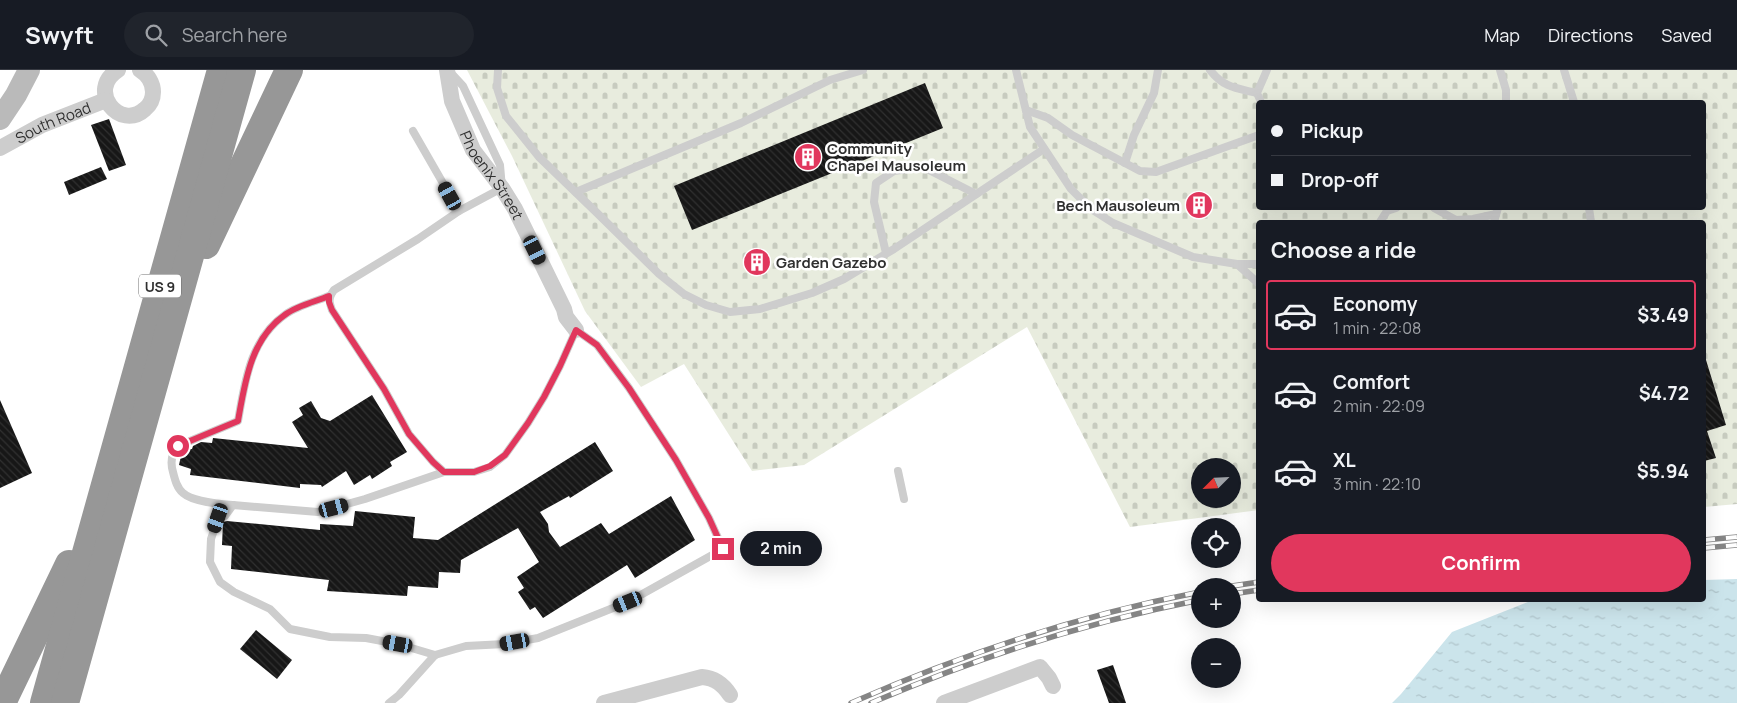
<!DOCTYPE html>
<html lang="en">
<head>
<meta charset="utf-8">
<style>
  :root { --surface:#171b24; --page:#20242c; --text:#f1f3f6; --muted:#9ea1a6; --line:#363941; --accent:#e1375d }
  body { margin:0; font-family:Manrope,sans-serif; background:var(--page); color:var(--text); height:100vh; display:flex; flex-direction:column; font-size:19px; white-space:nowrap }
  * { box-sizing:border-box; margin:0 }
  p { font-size:16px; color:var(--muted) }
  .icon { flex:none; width:28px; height:28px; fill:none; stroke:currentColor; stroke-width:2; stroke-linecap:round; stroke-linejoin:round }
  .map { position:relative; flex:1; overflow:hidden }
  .side { position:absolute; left:1256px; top:150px; width:450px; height:382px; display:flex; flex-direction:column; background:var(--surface); border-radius:5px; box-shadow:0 5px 20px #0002 }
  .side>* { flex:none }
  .top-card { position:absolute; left:1256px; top:30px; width:450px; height:110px; border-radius:5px; box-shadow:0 5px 20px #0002; display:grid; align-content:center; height:110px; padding:0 15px; background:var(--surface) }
  .needle { width:32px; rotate:246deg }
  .tools { position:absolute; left:1191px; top:388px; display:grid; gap:10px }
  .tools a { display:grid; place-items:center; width:50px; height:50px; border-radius:50%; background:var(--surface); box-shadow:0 5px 20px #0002; font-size:25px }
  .end { position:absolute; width:22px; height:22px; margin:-11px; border:6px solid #e1375d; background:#fff; box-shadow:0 0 0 2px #fff }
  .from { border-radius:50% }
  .bubble { position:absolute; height:35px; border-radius:18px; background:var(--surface); box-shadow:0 5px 20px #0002; font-size:16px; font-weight:700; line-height:35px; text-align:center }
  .car { position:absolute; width:15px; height:30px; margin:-15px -8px; border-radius:6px; box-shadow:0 0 4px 1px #0007; background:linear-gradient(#222 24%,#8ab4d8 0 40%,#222 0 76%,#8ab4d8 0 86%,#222 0) }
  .top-card b { display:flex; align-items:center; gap:18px; height:48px; font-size:19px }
  .top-card b+b { border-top:1px solid var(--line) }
  .top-card i { width:12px; height:12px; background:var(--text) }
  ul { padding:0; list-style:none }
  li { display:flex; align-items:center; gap:15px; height:70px; margin:0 10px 8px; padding:0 5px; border:2px solid transparent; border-radius:5px }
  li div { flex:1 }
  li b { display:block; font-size:19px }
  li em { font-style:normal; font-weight:700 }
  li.on { border-color:var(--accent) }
  li>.icon { width:45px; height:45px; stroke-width:1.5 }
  h2 { padding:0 15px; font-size:22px; line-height:60px }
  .action { display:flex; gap:10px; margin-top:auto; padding:10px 15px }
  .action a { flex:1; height:58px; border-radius:30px; background:var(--accent); color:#fff; font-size:20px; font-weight:700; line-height:58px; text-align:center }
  header { display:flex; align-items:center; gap:30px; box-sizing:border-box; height:70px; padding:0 25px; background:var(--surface); border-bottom:1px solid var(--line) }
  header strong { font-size:24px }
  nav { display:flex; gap:28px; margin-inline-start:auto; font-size:18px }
  .search { width:350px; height:45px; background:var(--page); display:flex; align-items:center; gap:12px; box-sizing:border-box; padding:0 18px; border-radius:28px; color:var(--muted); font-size:19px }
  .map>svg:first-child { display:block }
  .cemetery { fill:url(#cemetery-stones); fill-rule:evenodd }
  .water { fill:url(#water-ripples) }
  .building { fill:url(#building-back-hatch) }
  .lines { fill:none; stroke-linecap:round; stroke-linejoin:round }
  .lane { stroke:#cdcdcd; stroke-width:8 }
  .street { stroke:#cdcdcd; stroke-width:16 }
  .secondary { stroke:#bababa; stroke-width:22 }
  .highway { stroke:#979797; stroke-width:28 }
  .rail-casing { stroke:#858585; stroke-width:5.5 }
  .rail { stroke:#fff; stroke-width:4; stroke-dasharray:11; stroke-linecap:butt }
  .route { stroke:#e1375d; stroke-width:6 }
  .labels { text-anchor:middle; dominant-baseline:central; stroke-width:5; stroke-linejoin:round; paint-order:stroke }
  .shield { fill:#fff; stroke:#6e6e6e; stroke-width:1 }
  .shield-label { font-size:14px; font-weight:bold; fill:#303030 }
  .street-label { font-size:15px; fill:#303030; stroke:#fff }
  .poi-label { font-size:15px; font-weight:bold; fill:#303030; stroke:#fff; text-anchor:start }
</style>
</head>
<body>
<header>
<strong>Swyft</strong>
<div class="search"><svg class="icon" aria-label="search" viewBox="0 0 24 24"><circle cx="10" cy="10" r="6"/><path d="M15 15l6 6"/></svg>Search here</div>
<nav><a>Map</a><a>Directions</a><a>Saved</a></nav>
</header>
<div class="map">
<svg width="1737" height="633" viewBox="0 0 1737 633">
  <defs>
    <pattern id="cemetery-stones" width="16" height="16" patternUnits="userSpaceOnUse" patternTransform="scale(1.25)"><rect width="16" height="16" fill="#e8ecde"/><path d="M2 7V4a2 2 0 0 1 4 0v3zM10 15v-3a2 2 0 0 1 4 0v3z" fill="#c7cbbf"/></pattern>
    <pattern id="water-ripples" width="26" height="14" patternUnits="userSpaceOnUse" patternTransform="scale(1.25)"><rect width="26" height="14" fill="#cbe4eb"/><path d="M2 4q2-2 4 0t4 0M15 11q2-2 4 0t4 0" fill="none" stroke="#afc4ca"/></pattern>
    <pattern id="building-back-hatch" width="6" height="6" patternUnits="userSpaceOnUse" patternTransform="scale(1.25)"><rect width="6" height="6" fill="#171717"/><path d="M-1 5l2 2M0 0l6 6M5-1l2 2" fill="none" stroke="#303030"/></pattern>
  </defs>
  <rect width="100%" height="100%" fill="#fff"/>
  <path class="cemetery" d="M 467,0 L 1737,0 L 1737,434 L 1704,437 L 1704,152 L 1259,152 L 1259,440 L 1130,457 L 1027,257 L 804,395 L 752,401 L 684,294 L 641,317 L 585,241 L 512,86 ZM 1259,32 L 1704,32 L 1704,138 L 1259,138 ZM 1200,396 L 1232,396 L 1232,429 L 1200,429 Z"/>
  <polygon class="water" points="1737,509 1737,633 1392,633 1401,624 1452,562 1533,530 1704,530 1704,510"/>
  <g class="building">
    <polygon points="925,13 943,58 692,160 674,116"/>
    <polygon points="109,49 126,95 109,101 91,55"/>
    <polygon points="101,97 107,109 69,125 64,112"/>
    <circle cx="757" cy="192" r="8"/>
    <polygon points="1704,290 1706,290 1726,355 1707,361 1716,388 1704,391"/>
    <polygon points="372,325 407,382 390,392 392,396 372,409 370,405 354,415 346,401 322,417 321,415 300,414 300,418 190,405 191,399 179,395 182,381 186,379 192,379 193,376 201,372 212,373 213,368 308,378 292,352 303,345 299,338 311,331 321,348 330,351"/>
    <polygon points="0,330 32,403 0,418"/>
    <polygon points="595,372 613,401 570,428 569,426 540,442 548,454 549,462 560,477 601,453 609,464 671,426 695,470 635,508 627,495 543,548 535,537 530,540 518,522 524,518 517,507 539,492 518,458 461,490 460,503 439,502 438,518 408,516 407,526 327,521 329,510 231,499 232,476 222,475 223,452 227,451 320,460 320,454 353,456 355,441 415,447 413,468 438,470"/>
    <polygon points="256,560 292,590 277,609 240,579"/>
    <polygon points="1113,595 1126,633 1109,633 1097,600"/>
  </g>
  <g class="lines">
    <g class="lane">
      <polyline points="498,0 497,18 506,46 539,87 595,141 659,204 684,224 706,235 730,242 760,239 812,223 844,209 894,179 1044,79"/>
      <polyline points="1016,0 1030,57 1071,119 1091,139 1113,153 1193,187 1237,194 1259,214"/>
      <path d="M 1210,0 C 1224,18 1236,18 1257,23"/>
      <polyline points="1500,0 1506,20 1506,32"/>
      <polyline points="1564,0 1574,32"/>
      <polyline points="1261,32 1257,23 1267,0"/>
      <polyline points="1026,40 1048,48 1072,65 1140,101 1156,102 1259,65"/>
      <polyline points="413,61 459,141"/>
      <polyline points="1125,93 1134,65 1154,23 1158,0"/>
      <polyline points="576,122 741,53 830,10 863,0"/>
      <polyline points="1434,138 1456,150 1473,149 1496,144"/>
      <polyline points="1589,138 1591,152"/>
      <polyline points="1380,152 1387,141 1396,138"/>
      <polyline points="1494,152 1498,138"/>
      <polyline points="886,183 874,132 876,113 894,101 923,97 976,124"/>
      <polyline points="1237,194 1259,194"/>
      <polyline points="898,401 904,429"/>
      <path d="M 233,435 C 220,434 193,432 183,423 C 177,418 175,410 173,402 C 170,392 171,384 178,376 L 238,351 C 245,311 250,269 286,244 C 297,236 317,231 329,226"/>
      <polyline points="435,585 398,574 366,568 330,567 290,559 270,539 234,522 220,512 210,492 211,469 218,448 225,446 233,435 318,442 365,429 444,402"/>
      <path d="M 389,633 L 399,625 L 435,585 L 466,576 L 505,574 L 538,568 L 628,532 L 723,479 L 709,448 L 676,390 L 629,318 L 597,275 L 576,260 L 560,296 L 544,327 L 528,353 L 505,385 L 490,397 L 474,402 L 444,402 L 433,392 L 409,364 L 384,319 L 332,240 C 329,232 328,228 334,220 L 418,169 L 459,141 L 502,118 L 500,95 L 463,16 L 451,3"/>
    </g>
    <g class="street">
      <path d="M 118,0 C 86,20 120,62 145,39 C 150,35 153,29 153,22 C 153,13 148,5 140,0"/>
      <path id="s1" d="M 447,0 L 452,31 L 473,80 L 502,118 L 515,139 L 564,239 L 566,247 L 576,260"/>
      <path id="s2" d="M 0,78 L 42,55 L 106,30"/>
      <path d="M 604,633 L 702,607 C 715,608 723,614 730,625"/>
      <polyline points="944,633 1040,597 1049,608 1053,616"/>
    </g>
    <polyline class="secondary" points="0,49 16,25 29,0"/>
    <g class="highway">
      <polyline points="206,175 289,0"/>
      <polyline points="2,633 69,494"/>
      <polyline points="44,633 221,0"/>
      <polyline points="65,633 242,0"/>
    </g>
    <g class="rail-casing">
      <g id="rail">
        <polyline points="1704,470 1737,467"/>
        <polyline points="1704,478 1737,475"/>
        <polyline points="1232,516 1259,512"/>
        <polyline points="1232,524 1259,520"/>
        <path d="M 851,633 C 963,584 1080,545 1200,522"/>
        <path d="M 871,633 C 976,588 1087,552 1200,530"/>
      </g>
    </g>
    <use href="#rail" class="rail"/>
  </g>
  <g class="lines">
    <path class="route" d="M 178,376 L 238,351 C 245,311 251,268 286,244 C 297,236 317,231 329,226 L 329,232 L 332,240 L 384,319 L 409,364 L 433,392 L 444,402 L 474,402 L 490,396 L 505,385 L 528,353 L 544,327 L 560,296 L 576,260 L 597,275 L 629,318 L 676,390 L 709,448 L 723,479"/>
  </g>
  <defs>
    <g id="building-disc" transform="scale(1.4375)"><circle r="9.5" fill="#e1375d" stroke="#fff"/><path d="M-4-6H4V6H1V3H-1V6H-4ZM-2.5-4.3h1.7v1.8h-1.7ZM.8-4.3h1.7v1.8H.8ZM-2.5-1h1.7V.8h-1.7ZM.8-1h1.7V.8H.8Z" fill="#fff"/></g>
  </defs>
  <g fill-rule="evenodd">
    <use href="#building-disc" x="808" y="87"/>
    <use href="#building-disc" x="1199" y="135"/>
    <use href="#building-disc" x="757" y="192"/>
  </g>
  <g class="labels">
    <rect class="shield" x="139" y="204.5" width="42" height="23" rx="4"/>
    <g class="shield-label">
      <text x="160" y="216">US 9</text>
    </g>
    <g class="street-label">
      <text stroke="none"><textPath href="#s2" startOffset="59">South Road</textPath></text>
      <text stroke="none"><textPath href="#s1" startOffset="116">Phoenix Street</textPath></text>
    </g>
    <g class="poi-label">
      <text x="827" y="78">Community<tspan x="827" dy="17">Chapel Mausoleum</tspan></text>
      <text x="1180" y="135" text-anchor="end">Bech Mausoleum</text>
      <text x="776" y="192">Garden Gazebo</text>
    </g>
  </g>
</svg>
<div class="tools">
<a><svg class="needle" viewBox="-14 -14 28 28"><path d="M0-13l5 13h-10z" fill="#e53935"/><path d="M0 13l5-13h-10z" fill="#9ea1a6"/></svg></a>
<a><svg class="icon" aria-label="locate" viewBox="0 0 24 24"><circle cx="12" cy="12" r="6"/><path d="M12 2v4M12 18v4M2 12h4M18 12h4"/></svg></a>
<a>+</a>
<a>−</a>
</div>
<i class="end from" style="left:178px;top:376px"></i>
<i class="end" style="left:723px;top:479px"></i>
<div class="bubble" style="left:740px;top:461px;width:82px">2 min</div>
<i class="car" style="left:450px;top:126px;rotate:331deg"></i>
<i class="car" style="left:535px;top:180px;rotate:154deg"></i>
<i class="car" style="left:334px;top:438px;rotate:75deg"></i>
<i class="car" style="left:218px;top:448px;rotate:199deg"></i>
<i class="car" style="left:628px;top:532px;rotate:248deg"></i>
<i class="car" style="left:515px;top:572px;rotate:260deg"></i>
<i class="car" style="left:398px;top:574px;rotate:280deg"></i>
<div class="top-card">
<b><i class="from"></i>Pickup</b>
<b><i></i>Drop-off</b>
</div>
<section class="side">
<h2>Choose a ride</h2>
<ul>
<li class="on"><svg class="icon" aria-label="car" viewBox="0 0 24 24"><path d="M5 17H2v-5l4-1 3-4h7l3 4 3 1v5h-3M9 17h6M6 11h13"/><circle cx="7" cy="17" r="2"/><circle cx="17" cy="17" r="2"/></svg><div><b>Economy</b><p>1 min · 22:08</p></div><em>$3.49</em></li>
<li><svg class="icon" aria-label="car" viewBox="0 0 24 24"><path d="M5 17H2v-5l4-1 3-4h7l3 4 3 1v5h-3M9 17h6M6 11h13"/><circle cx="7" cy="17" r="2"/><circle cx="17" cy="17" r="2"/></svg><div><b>Comfort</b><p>2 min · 22:09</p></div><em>$4.72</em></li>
<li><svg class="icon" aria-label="car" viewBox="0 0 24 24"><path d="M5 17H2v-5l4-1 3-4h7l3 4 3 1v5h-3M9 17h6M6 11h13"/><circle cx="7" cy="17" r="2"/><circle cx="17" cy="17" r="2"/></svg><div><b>XL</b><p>3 min · 22:10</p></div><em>$5.94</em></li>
</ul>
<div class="action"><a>Confirm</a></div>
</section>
</div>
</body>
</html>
